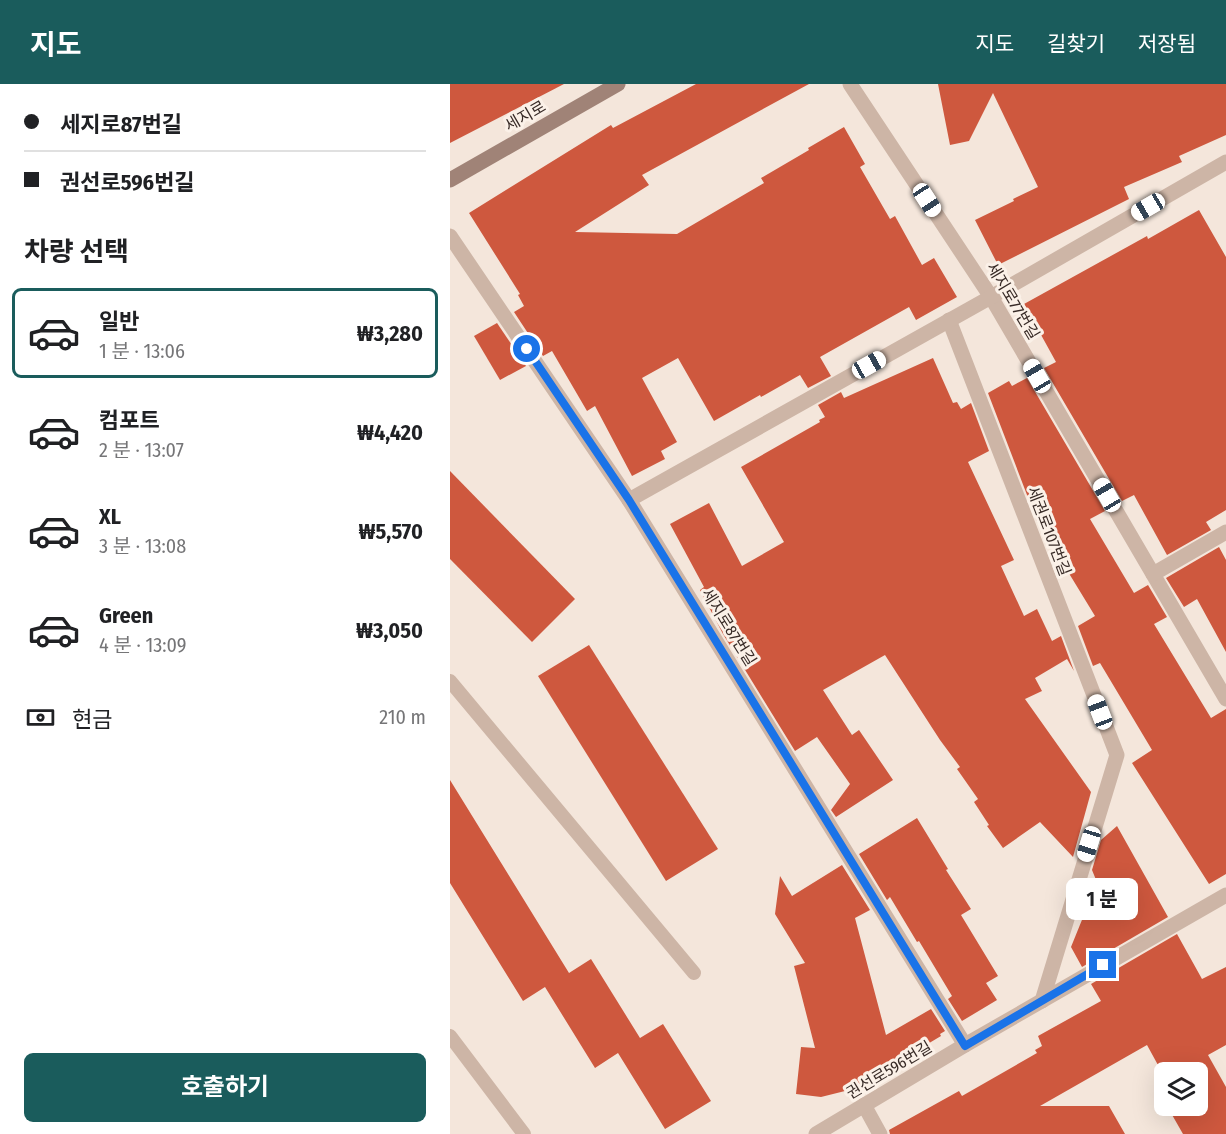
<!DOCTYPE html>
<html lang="ko">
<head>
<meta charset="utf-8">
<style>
  :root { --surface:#fff; --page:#f6f6f6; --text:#202124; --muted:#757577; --line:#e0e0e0; --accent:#1a5c5c }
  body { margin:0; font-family:"Fira Sans Condensed","Noto Sans KR",sans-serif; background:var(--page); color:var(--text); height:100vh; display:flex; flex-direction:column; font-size:22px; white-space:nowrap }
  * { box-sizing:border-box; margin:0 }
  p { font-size:20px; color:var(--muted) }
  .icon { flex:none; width:33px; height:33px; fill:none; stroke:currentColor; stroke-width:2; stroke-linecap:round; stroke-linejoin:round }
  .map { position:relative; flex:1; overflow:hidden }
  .side { display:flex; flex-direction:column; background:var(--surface); width:450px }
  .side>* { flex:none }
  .hud { display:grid; align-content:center; height:132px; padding:0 24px; background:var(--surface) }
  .tools { position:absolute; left:704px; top:978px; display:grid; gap:12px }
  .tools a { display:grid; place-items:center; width:54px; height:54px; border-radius:9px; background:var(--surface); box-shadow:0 6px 24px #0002; font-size:30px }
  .end { position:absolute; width:27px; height:27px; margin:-14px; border:8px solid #1a73e8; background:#fff; box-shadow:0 0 0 3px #fff }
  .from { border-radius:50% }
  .bubble { position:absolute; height:42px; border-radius:9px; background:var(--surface); box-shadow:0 6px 24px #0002; font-size:20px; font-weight:700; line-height:42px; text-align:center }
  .car { position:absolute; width:18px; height:36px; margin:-18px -9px; border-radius:8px; box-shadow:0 0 4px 2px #0007; background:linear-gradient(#fff 24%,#345 0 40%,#fff 0 76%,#345 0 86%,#fff 0) }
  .hud b { display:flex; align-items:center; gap:21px; height:57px; font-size:22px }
  .hud b+b { border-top:2px solid var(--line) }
  .hud i { width:15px; height:15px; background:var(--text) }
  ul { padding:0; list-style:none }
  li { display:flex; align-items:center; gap:18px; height:90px; margin:0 12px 9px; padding:0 12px; border:3px solid transparent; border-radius:9px }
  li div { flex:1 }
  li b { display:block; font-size:22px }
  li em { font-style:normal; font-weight:700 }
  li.active { border-color:var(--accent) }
  li>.icon { width:54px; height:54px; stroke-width:1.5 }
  h2 { padding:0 24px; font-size:27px; line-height:72px }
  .pay { display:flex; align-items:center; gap:15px; height:66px; padding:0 24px; font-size:22px }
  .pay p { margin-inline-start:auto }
  .button { display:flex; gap:12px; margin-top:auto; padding:12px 24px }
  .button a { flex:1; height:69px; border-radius:9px; background:var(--accent); color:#fff; font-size:24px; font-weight:700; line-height:69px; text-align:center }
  header { display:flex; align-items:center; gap:36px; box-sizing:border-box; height:84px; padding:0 30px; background:var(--accent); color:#fff }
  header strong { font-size:28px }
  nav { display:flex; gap:33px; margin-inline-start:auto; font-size:21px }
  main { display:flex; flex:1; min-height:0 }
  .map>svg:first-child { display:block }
  .building { fill:#ce583e }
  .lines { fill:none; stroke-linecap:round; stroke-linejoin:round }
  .lane { stroke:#cdb5a6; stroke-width:14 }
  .street { stroke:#cdb5a6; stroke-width:15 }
  .secondary { stroke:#a08377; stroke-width:15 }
  .route { stroke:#1a73e8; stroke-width:8 }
  .labels { text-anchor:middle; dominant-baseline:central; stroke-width:6; stroke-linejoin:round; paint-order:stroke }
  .street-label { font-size:16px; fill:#382b27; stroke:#fbf1e8 }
</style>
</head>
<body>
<header>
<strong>지도</strong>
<nav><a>지도</a><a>길찾기</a><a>저장됨</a></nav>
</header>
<main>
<section class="side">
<div class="hud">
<b><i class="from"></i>세지로87번길</b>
<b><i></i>권선로596번길</b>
</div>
<h2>차량 선택</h2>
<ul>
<li class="active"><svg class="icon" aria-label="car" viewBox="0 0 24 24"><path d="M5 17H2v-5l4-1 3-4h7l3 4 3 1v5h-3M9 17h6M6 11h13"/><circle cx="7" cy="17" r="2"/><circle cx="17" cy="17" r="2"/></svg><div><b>일반</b><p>1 분 · 13:06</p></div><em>₩3,280</em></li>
<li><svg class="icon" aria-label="car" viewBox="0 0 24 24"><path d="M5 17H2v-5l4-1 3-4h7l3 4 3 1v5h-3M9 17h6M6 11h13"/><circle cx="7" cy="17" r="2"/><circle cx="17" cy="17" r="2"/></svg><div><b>컴포트</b><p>2 분 · 13:07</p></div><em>₩4,420</em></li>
<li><svg class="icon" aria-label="car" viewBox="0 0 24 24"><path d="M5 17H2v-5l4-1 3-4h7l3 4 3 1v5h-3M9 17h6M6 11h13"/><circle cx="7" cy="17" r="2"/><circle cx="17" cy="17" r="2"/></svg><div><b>XL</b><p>3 분 · 13:08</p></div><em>₩5,570</em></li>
<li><svg class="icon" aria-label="car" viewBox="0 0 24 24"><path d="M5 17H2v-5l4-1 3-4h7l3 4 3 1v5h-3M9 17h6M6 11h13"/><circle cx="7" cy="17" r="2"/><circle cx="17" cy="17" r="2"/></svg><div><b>Green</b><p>4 분 · 13:09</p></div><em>₩3,050</em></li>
</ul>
<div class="pay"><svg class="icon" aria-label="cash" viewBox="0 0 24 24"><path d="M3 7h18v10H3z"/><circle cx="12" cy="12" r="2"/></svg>현금<p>210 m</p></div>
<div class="button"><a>호출하기</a></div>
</section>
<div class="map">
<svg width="776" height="1050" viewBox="0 0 776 1050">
  <rect width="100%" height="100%" fill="#f4e6db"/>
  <g class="building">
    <polygon points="0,0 114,0 0,59"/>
    <polygon points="246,0 359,0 192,91 199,101 125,148 227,150 314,99 311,94 359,66 358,64 394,43 415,80 410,83 440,135 445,132 472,181 484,174 507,213 466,236 459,223 370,273 381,292 358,304 350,291 311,313 310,311 264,337 228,274 192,294 227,358 211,367 215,375 182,392 145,322 137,327 102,267 93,272 64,228 74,222 68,211 70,210 19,129 161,41 163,44"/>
    <polygon points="488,0 776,0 776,51 729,72 732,78 674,103 679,115 548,181 525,136 564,117 563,115 588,103 543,9 519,57 500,61"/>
    <polygon points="749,126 776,173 776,426 756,438 761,446 717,471 684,411 672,417 594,284 606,278 574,220 697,152 698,155"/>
    <polygon points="47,239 76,282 50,296 24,252"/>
    <polygon points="483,274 503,319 507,318 511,325 521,319 539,367 518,378 564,476 551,482 574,532 587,525 602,557 611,552 624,587 617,575 585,594 592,607 575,615 641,708 623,773 590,738 553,764 537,742 539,741 524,718 528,715 507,685 510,683 490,656 435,571 373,606 402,651 409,646 443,696 386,733 381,726 400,700 367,653 345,667 273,550 250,506 254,503 220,440 259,419 292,482 334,458 291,383 370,338 369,336 375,333 368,321 391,308 394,314"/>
    <polygon points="577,294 655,427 640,435 684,509 698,501 717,533 704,540 761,634 776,625 776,790 759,800 682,679 702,666 650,579 643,582 628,542 645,532 587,437 538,309 559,297 562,302"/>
    <polygon points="0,387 125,515 82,558 0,475"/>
    <polygon points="769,463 776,476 776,568 747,515 734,523 716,494"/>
    <polygon points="139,561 268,765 216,797 88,592"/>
    <polygon points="0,696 119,889 141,875 190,954 213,940 261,1017 215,1045 168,969 145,984 95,903 73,917 0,799"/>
    <polygon points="467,734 498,785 496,786 521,825 511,831 548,892 536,899 547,916 512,937 498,915 502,912 469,857 467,858 440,813 437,816 409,770"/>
    <polygon points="667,742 718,833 632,883 621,863 638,821 653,813 642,786 651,756"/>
    <polygon points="392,781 420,826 405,834 436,951 481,925 495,947 490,950 491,952 429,989 427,999 371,1013 346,1010 351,963 365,964 344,882 355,879 325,830 330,792 342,812"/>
    <polygon points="727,850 752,895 776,883 776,961 758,971 776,1003 776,1050 733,1050 717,1022 747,1022 747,988 714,988 714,992 697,961 590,1022 659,1022 675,1050 440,1050 439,1046 509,1007 512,1012 587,969 585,966 592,962 588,952 651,917 641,900"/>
  </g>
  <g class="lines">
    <g class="lane">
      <polyline points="0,597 244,889"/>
      <polyline points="0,952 74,1050"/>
    </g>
    <g class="street">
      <polyline points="400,0 541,213 776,615"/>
      <polyline points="0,152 179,416 515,961"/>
      <polyline points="499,236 667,671 592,917"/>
      <polyline points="179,416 541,213 776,78"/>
      <polyline points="703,490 776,448"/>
      <polyline points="414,1021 430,1050"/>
      <polyline points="366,1050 515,961 776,811"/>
    </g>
    <polyline class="secondary" points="0,96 168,0"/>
  </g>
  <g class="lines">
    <polyline class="route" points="77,265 179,416 515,962 653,881"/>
  </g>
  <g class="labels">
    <g class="street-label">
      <text transform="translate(75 32) rotate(-30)">세지로</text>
      <text transform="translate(563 217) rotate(59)">세지로77번길</text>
      <text transform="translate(599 447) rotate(69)">세권로107번길</text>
      <text transform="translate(279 543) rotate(58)">세지로87번길</text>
      <text transform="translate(439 986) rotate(-31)">권선로596번길</text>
    </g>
  </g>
</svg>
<div class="tools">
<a><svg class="icon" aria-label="layers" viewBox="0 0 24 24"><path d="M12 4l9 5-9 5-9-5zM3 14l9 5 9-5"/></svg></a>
</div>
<i class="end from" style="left:77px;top:265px"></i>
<i class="end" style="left:653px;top:881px"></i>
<div class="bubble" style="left:616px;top:794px;width:72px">1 분</div>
<i class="car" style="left:477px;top:116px;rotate:147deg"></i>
<i class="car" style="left:698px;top:123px;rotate:240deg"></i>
<i class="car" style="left:419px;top:281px;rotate:61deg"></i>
<i class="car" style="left:587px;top:292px;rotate:330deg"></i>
<i class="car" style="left:657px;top:411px;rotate:330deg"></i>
<i class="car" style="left:650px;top:628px;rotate:339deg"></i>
<i class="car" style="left:639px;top:760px;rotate:197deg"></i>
</div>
</main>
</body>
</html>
